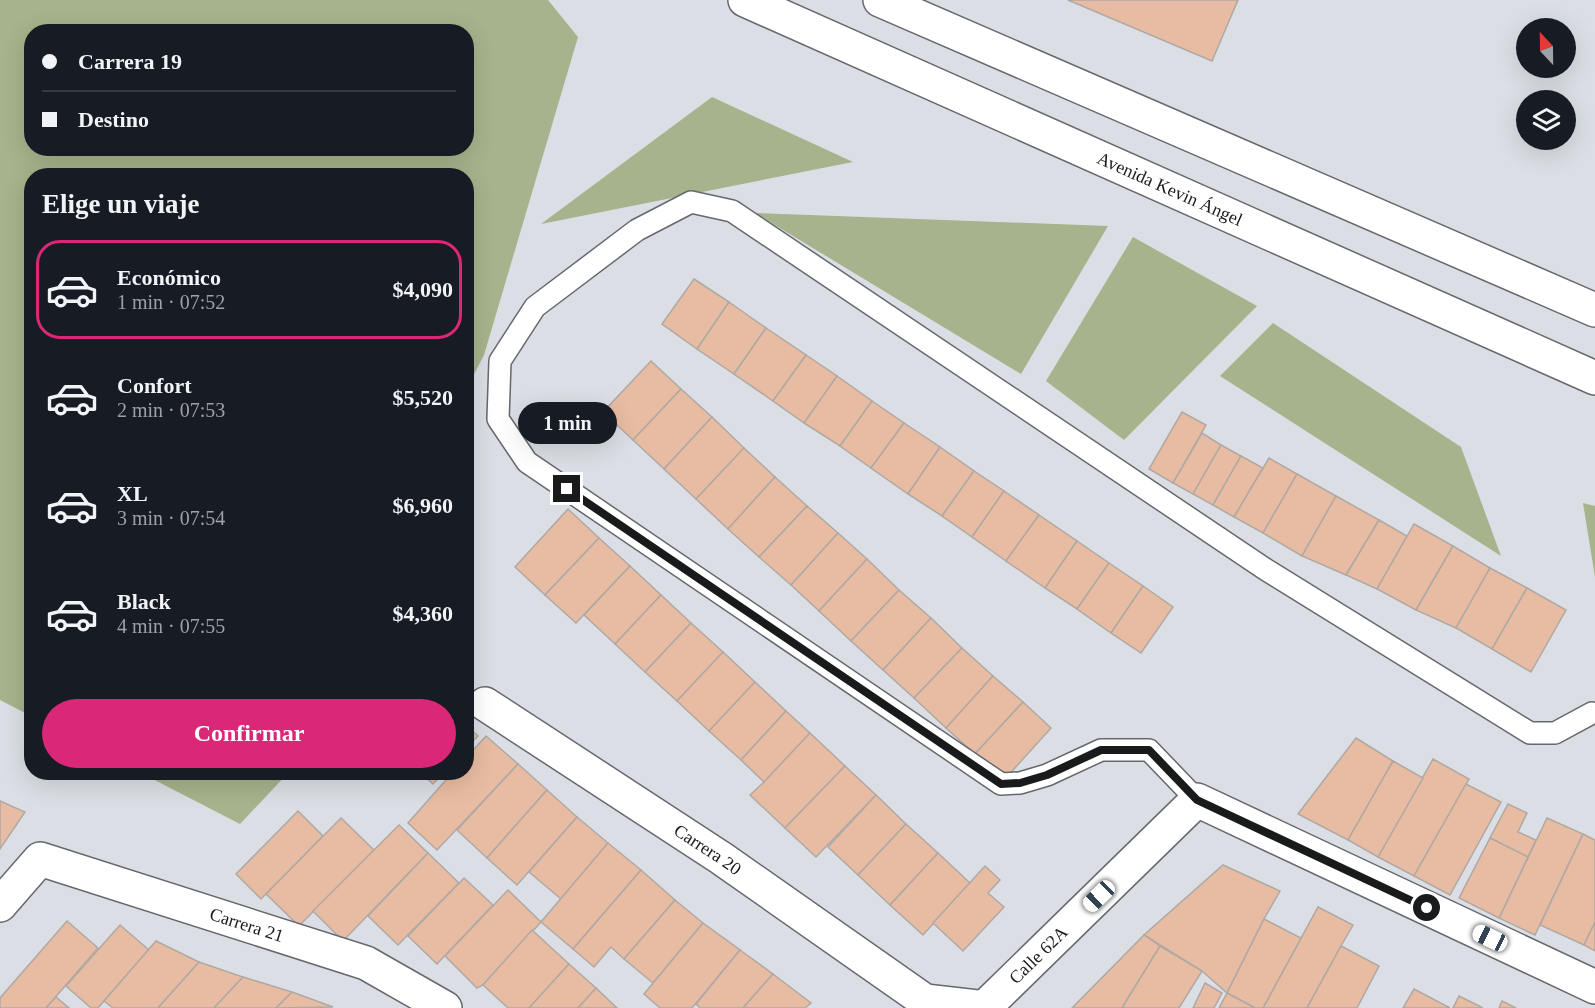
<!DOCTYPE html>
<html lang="es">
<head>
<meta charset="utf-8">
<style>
  :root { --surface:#171b24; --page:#242831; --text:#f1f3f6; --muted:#9ea1a6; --line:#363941; --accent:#db2777 }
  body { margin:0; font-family:Georgia,serif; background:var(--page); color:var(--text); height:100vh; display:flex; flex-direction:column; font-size:22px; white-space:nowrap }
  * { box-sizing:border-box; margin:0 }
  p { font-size:20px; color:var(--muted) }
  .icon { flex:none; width:33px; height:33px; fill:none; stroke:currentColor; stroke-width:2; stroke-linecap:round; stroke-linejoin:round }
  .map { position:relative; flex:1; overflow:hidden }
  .sheet { position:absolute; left:24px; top:168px; width:450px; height:612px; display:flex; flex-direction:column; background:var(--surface); border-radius:24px; box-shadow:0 6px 24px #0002 }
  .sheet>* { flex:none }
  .hud { position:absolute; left:24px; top:24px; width:450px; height:132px; border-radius:24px; box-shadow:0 6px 24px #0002; display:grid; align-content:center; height:132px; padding:0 18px; background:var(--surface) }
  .needle { width:39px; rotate:338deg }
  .controls { position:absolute; left:1516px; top:18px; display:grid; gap:12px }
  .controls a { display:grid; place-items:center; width:60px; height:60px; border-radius:50%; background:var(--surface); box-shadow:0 6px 24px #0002; font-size:30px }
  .end { position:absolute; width:27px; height:27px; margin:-14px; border:8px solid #191a1c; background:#fff; box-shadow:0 0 0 3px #fff }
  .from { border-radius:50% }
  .bubble { position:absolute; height:42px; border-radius:21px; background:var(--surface); box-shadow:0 6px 24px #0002; font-size:20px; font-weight:800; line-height:42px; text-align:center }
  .car { position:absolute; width:18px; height:36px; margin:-18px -9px; border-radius:8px; box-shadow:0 0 4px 2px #0007; background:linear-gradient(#fff 24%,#345 0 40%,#fff 0 76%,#345 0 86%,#fff 0) }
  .hud b { display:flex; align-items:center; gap:21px; height:57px; font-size:22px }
  .hud b+b { border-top:2px solid var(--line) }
  .hud i { width:15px; height:15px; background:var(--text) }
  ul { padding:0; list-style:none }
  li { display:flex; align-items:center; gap:18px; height:99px; margin:0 12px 9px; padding:0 6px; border:3px solid transparent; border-radius:24px }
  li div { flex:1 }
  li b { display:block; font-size:22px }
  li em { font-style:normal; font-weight:800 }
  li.active { border-color:var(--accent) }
  li>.icon { width:54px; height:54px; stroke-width:1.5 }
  h2 { padding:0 18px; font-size:27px; line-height:72px }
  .cta { display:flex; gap:12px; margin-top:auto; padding:12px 18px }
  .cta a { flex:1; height:69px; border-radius:36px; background:var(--accent); color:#fff; font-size:24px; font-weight:800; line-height:69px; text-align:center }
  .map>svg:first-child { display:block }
  .green { fill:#a6b38c; fill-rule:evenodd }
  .building { fill:#e8bca2; stroke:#afa8a4; stroke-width:1.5 }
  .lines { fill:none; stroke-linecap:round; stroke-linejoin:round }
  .service-casing { stroke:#65686e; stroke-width:24 }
  .minor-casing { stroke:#65686e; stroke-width:36 }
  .tertiary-casing { stroke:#65686e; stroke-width:36 }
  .primary-casing { stroke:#65686e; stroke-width:36 }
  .service { stroke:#fff; stroke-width:21 }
  .minor { stroke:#fff; stroke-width:33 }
  .tertiary { stroke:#fff; stroke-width:33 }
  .primary { stroke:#fff; stroke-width:33 }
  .route { stroke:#191a1c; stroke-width:8 }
  .labels { text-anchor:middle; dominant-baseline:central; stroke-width:4.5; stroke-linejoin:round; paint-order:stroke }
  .street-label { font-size:18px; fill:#191a1c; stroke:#e8ecf3 }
</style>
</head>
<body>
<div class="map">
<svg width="1595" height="1008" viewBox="0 0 1595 1008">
  <rect width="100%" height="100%" fill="#dbdfe5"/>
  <g class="green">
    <path d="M 0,0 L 548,0 L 578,37 L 484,355 L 467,388 L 466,176 L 32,176 L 31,716 L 0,700 ZM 32,32 L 466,32 L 466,148 L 32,148 Z"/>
    <polygon points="712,97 853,162 541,224"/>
    <polygon points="755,213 1108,226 1021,374"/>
    <polygon points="1133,237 1257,306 1124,440 1046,381"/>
    <polygon points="1273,323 1461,447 1501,556 1220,376"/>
    <polygon points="1583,503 1595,506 1595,577"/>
    <polygon points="141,773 288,773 240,824"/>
  </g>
  <g class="building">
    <polygon points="1068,0 1238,0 1212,61"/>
    <polygon points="694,279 729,302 697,349 662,324"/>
    <polygon points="729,302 766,328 734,374 697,349"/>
    <polygon points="766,328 806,355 773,401 734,374"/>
    <polygon points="806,355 837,376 804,423 773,401"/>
    <polygon points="651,361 681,389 633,440 603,412"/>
    <polygon points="837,376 872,401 840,446 804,423"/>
    <polygon points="681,389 712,417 664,469 633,440"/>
    <polygon points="872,401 904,423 871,468 840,446"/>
    <polygon points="1182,412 1206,425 1173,483 1149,469"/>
    <polygon points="712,417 744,448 696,499 664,469"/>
    <polygon points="904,423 940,447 908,494 871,468"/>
    <polygon points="1202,433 1221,445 1193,494 1173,483"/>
    <polygon points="1221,445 1241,456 1213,505 1193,494"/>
    <polygon points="940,447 974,471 942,516 908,494"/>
    <polygon points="744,448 775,477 728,529 696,499"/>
    <polygon points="1241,456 1263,468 1234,517 1213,505"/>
    <polygon points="1269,458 1297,474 1263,533 1234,517"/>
    <polygon points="974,471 1004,491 972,537 942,516"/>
    <polygon points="1297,474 1336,496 1302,556 1263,533"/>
    <polygon points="775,477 807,506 759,557 728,529"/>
    <polygon points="1004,491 1039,515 1006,561 972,537"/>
    <polygon points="1336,496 1379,520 1346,575 1302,556"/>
    <polygon points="807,506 838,533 791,585 759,557"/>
    <polygon points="568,509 599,538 545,595 515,567"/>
    <polygon points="1039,515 1077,541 1045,588 1006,561"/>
    <polygon points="1379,520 1407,536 1377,589 1346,575"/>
    <polygon points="1414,524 1453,546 1416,610 1377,589"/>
    <polygon points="838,533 867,559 819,611 791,585"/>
    <polygon points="599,538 630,566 576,623 545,595"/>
    <polygon points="1077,541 1109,563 1077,609 1045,588"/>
    <polygon points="1453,546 1490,568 1456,628 1416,610"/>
    <polygon points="867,559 899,590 851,641 819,611"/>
    <polygon points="1109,563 1143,586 1111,633 1077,609"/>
    <polygon points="630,566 661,595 615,644 584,615"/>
    <polygon points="1490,568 1527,588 1492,649 1456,628"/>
    <polygon points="1143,586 1173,607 1141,653 1111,633"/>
    <polygon points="1527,588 1566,610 1531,672 1492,649"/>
    <polygon points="899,590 931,618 883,670 851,641"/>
    <polygon points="661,595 691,623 645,672 615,644"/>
    <polygon points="931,618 962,648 914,698 883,670"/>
    <polygon points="691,623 723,652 677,701 645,672"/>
    <polygon points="962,648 993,676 946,728 914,698"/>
    <polygon points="723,652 755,682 709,731 677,701"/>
    <polygon points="993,676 1023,702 975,754 946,728"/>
    <polygon points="755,682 786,711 741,760 709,731"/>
    <polygon points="1023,702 1051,728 1004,780 975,754"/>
    <polygon points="786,711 810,733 764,782 741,760"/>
    <polygon points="466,725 478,736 466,748"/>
    <polygon points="810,733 845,766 785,828 750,795 764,782"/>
    <polygon points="486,736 518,764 437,850 408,823 453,772 466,772 466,758"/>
    <polygon points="1356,738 1393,761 1348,840 1298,814"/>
    <polygon points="1433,759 1469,779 1414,876 1378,857"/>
    <polygon points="1393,761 1423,778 1378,857 1348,840"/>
    <polygon points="518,764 547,790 487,858 457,830"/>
    <polygon points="845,766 876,795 816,857 785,828"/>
    <polygon points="420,772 444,772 433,784"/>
    <polygon points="1466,784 1501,802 1450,895 1414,876"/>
    <polygon points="547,790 577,817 517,885 487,858"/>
    <polygon points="876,795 906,824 858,875 828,847"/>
    <polygon points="0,801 25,812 0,849"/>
    <polygon points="1508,804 1527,813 1518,832 1536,840 1528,857 1490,838"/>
    <polygon points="298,811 323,836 261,899 236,874"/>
    <polygon points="577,817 608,843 561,899 529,872"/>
    <polygon points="341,818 374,850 299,926 266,894"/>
    <polygon points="1547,818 1583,834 1535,935 1499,918"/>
    <polygon points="906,824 938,853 890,905 858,875"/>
    <polygon points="399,825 428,853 343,941 313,911"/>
    <polygon points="1583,834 1595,840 1595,922 1584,945 1540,925"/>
    <polygon points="1490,838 1528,857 1499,918 1459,898"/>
    <polygon points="608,843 641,870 573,949 541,922"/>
    <polygon points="428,853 459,883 398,945 368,916"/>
    <polygon points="938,853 970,883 923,935 890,905"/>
    <polygon points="1223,865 1280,891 1264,919 1227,993 1202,971 1144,935"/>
    <polygon points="985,866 1000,880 988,893 1004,907 963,951 933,923"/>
    <polygon points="641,870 675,900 624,959 611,947 594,967 573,949"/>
    <polygon points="464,878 493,905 437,964 408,936"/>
    <polygon points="508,890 541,922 483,985 477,988 445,956"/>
    <polygon points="675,900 703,923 653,983 624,959"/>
    <polygon points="1318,907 1353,925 1341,946 1307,1008 1263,1008"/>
    <polygon points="1264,919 1301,938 1263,1008 1255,1008 1227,993"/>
    <polygon points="67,921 98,948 46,1008 0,1008 0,998"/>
    <polygon points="1595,922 1595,951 1584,945"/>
    <polygon points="703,923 740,950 692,1008 660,1008 644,994"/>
    <polygon points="120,925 149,950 98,1008 91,1008 66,986"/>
    <polygon points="532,930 569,964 529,1008 508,1008 483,985"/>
    <polygon points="1144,935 1160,946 1122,1008 1072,1008"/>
    <polygon points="156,941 199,962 158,1008 113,1008 104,1001"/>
    <polygon points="1160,946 1202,971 1179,1008 1122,1008"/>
    <polygon points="1341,946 1379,966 1357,1008 1307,1008"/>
    <polygon points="740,950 773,974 743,1008 700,1008 696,1004"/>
    <polygon points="199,962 243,977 214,1008 158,1008"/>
    <polygon points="569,964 596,988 578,1008 529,1008"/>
    <polygon points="773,974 811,1003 805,1008 743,1008"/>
    <polygon points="243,977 292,992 276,1008 214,1008"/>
    <polygon points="1205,983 1222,993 1214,1008 1193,1008"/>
    <polygon points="596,988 617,1008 578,1008"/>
    <polygon points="1414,989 1450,1008 1403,1008"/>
    <polygon points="292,992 333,1007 276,1008"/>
    <polygon points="1227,993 1255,1008 1219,1008"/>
    <polygon points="1459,996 1483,1008 1453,1008"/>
    <polygon points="56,997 69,1008 46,1008"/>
    <polygon points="1502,1001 1516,1008 1499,1008"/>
  </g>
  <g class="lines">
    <g class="service-casing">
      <polyline id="service" points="1197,800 1149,750 1101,750 1047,775 1020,783 1001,784 527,462 498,419 500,361 535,307 637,230 691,202 732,211 1265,569 1530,733 1555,733 1592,713"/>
    </g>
    <g class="minor-casing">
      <g id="minor">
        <path id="s1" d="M 485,704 L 721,858 L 925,1001 L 986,1008"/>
        <path id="s2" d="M 0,905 L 40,859 L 366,963 L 445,1008"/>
      </g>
    </g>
    <g class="tertiary-casing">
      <g id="tertiary">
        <path id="s3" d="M 984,1008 L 1197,800 L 1595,987"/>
      </g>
    </g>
    <g class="primary-casing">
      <g id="primary">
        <path id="s4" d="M 745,0 L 1595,378"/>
        <polyline points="880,0 1595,310"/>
      </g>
    </g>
    <use href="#service" class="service"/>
    <use href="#minor" class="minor"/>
    <use href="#tertiary" class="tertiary"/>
    <use href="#primary" class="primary"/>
  </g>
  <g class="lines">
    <polyline class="route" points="567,489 1001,784 1020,783 1047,775 1101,750 1149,750 1197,800 1427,908"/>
  </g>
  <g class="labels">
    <g class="street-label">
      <text stroke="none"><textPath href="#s4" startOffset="465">Avenida Kevin Ángel</textPath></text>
      <text stroke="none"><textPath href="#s1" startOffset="266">Carrera 20</textPath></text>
      <text stroke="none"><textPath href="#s2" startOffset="278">Carrera 21</textPath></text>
      <text stroke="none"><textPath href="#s3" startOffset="76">Calle 62A</textPath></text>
    </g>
  </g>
</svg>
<div class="controls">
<a><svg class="needle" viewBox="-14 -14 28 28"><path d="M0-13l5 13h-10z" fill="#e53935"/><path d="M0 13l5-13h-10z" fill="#9ea1a6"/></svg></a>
<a><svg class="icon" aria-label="layers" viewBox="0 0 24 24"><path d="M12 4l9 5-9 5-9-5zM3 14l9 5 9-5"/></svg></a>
</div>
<i class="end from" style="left:1427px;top:908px"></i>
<i class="end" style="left:567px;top:489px"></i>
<div class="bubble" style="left:518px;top:402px;width:99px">1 min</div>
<i class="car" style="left:1099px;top:896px;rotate:226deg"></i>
<i class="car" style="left:1490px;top:938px;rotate:295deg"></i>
<div class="hud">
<b><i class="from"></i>Carrera 19</b>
<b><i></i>Destino</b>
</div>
<section class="sheet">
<h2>Elige un viaje</h2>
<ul>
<li class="active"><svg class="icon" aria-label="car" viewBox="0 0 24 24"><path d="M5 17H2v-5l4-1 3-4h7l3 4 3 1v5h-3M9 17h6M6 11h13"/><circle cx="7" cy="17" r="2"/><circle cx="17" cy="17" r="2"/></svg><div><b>Económico</b><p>1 min · 07:52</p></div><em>$4,090</em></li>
<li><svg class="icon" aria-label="car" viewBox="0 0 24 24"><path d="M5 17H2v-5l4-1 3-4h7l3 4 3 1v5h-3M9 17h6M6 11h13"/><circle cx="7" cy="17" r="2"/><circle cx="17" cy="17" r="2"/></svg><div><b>Confort</b><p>2 min · 07:53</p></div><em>$5,520</em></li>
<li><svg class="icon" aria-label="car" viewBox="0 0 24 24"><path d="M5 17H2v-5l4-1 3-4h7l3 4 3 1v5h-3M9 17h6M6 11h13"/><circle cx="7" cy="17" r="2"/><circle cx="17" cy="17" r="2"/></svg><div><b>XL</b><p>3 min · 07:54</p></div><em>$6,960</em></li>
<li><svg class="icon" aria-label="car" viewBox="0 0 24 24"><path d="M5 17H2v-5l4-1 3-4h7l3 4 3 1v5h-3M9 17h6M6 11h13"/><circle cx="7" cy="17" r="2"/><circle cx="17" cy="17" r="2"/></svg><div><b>Black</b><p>4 min · 07:55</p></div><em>$4,360</em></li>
</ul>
<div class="cta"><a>Confirmar</a></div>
</section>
</div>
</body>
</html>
